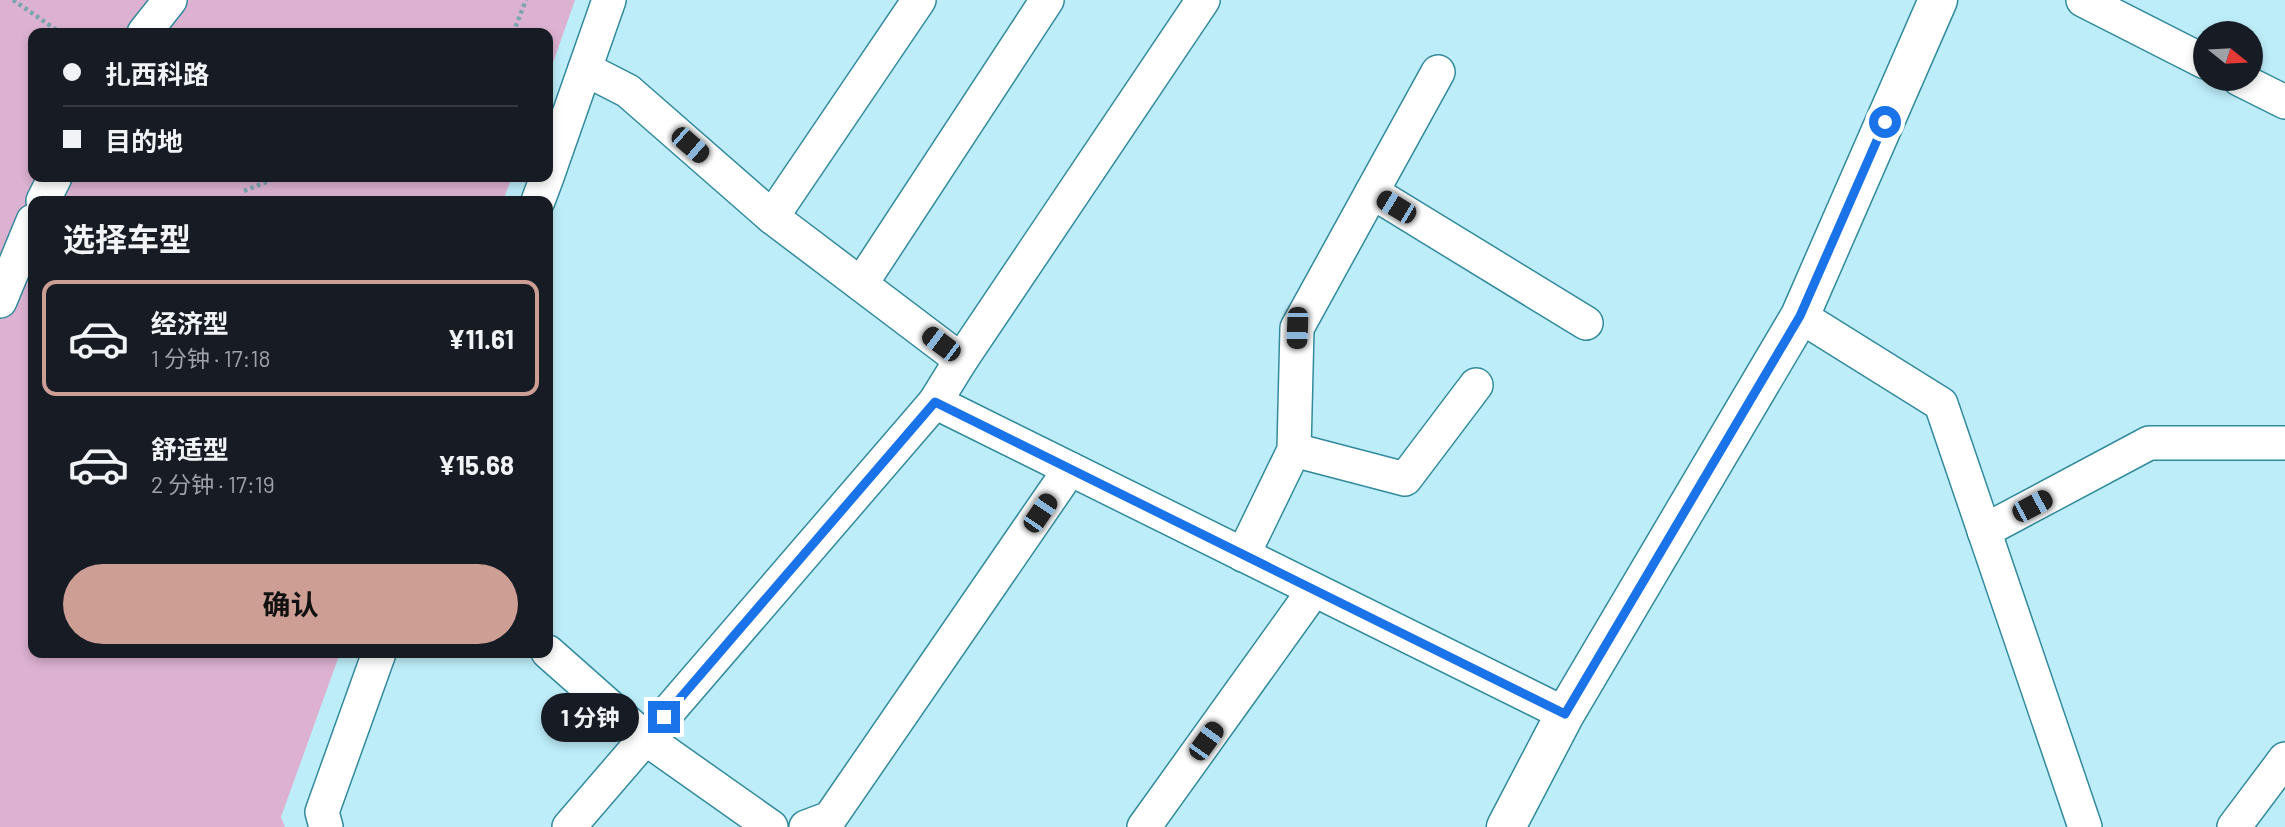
<!DOCTYPE html>
<html lang="zh">
<head>
<meta charset="utf-8">
<style>
  :root { --surface:#171b24; --page:#242831; --text:#f1f3f6; --muted:#9ea1a6; --line:#363941; --accent:#cc9e94 }
  body { margin:0; font-family:Barlow,"Noto Sans SC",sans-serif; background:var(--page); color:var(--text); height:100vh; display:flex; flex-direction:column; font-size:26px; white-space:nowrap }
  * { box-sizing:border-box; margin:0 }
  p { font-size:23px; color:var(--muted) }
  .icon { flex:none; width:38px; height:38px; fill:none; stroke:currentColor; stroke-width:2; stroke-linecap:round; stroke-linejoin:round }
  .map { position:relative; flex:1; overflow:hidden }
  .side { position:absolute; left:28px; top:196px; width:525px; height:462px; display:flex; flex-direction:column; background:var(--surface); border-radius:14px; box-shadow:0 4px 10px #0003 }
  .side>* { flex:none }
  .banner { position:absolute; left:28px; top:28px; width:525px; height:154px; border-radius:14px; box-shadow:0 4px 10px #0003; display:grid; align-content:center; height:154px; padding:0 35px; background:var(--surface) }
  .needle { width:46px; rotate:108deg }
  .buttons { position:absolute; left:2193px; top:21px; display:grid; gap:14px }
  .buttons a { display:grid; place-items:center; width:70px; height:70px; border-radius:50%; background:var(--surface); box-shadow:0 4px 10px #0003; font-size:35px }
  .end { position:absolute; width:32px; height:32px; margin:-16px; border:9px solid #1a73e8; background:#fff; box-shadow:0 0 0 4px #fff }
  .from { border-radius:50% }
  .bubble { position:absolute; height:49px; border-radius:24px; background:var(--surface); box-shadow:0 4px 10px #0003; font-size:23px; font-weight:700; line-height:49px; text-align:center }
  .car { position:absolute; width:21px; height:42px; margin:-21px -10px; border-radius:9px; box-shadow:0 0 5px 2px #0007; background:linear-gradient(#222 24%,#8ab4d8 0 40%,#222 0 76%,#8ab4d8 0 86%,#222 0) }
  .banner b { display:flex; align-items:center; gap:24px; height:66px; font-size:26px }
  .banner b+b { border-top:2px solid var(--line) }
  .banner i { width:18px; height:18px; background:var(--text) }
  ul { padding:0; list-style:none }
  li { display:flex; align-items:center; gap:21px; height:116px; margin:0 14px 10px; padding:0 21px; border:4px solid transparent; border-radius:14px }
  li div { flex:1 }
  li b { display:block; font-size:26px }
  li em { font-style:normal; font-weight:700 }
  li.active { border-color:var(--accent) }
  li>.icon { width:63px; height:63px; stroke-width:1.5 }
  h2 { padding:0 35px; font-size:32px; line-height:84px }
  .cta { display:flex; gap:14px; margin-top:auto; padding:14px 35px }
  .cta a { flex:1; height:80px; border-radius:42px; background:var(--accent); color:#111; font-size:28px; font-weight:700; line-height:80px; text-align:center }
  .map>svg:first-child { display:block }
  .green { fill:#dcb1d1 }
  .lines { fill:none; stroke-linecap:round; stroke-linejoin:round }
  .minor-casing { stroke:#328a9d; stroke-width:36 }
  .highway-casing { stroke:#328a9d; stroke-width:41 }
  .path { stroke:#7aa5b0; stroke-width:4.5; stroke-dasharray:3.5 3.5; stroke-linecap:butt }
  .minor { stroke:#fff; stroke-width:33 }
  .highway { stroke:#fff; stroke-width:38 }
  .route { stroke:#1a73e8; stroke-width:9 }
</style>
</head>
<body>
<div class="map">
<svg width="2285" height="827" viewBox="0 0 2285 827">
  <rect width="100%" height="100%" fill="#bdedf9"/>
  <polygon class="green" points="0,0 575,0 548,77 548,33 33,33 33,177 512,177 503,201 33,201 33,653 340,653 281,817 285,827 0,827"/>
  <g class="lines">
    <g class="minor-casing">
      <g id="minor">
        <polyline points="2083,0 2205,62"/>
        <polyline points="144,33 170,0"/>
        <polyline points="585,69 628,91 772,217 919,0"/>
        <polyline points="2239,79 2285,102"/>
        <polyline points="548,174 609,0"/>
        <polyline points="1372,192 1586,323"/>
        <polyline points="43,201 55,177"/>
        <polyline points="538,201 547,177"/>
        <polyline points="772,217 961,360"/>
        <polyline points="861,284 1047,0"/>
        <polyline points="0,301 33,221"/>
        <polyline points="1800,316 1941,404 2085,827"/>
        <polyline points="935,402 961,360 1203,0"/>
        <polyline points="1294,450 1405,479 1476,385"/>
        <polyline points="1984,531 2149,443 2285,443"/>
        <polyline points="1243,555 1294,450 1297,328 1438,72"/>
        <polyline points="548,652 645,738 771,827"/>
        <polyline points="326,827 322,812 379,653"/>
        <polyline points="569,827 935,402 1565,714"/>
        <polyline points="806,827 830,818 1070,469"/>
        <polyline points="1144,827 1314,590"/>
        <polyline points="2234,827 2285,759"/>
      </g>
    </g>
    <g class="highway-casing">
      <polyline id="highway" points="1506,827 1565,714 1800,316 1938,0"/>
    </g>
    <g class="path">
      <polyline points="13,0 61,33"/>
      <polyline points="513,33 526,0"/>
      <polyline points="244,191 271,180 273,177"/>
    </g>
    <use href="#minor" class="minor"/>
    <use href="#highway" class="highway"/>
  </g>
  <g class="lines">
    <polyline class="route" points="664,717 935,402 1565,714 1800,316 1885,122"/>
  </g>
</svg>
<div class="buttons">
<a><svg class="needle" viewBox="-14 -14 28 28"><path d="M0-13l5 13h-10z" fill="#e53935"/><path d="M0 13l5-13h-10z" fill="#9ea1a6"/></svg></a>
</div>
<i class="end from" style="left:1885px;top:122px"></i>
<i class="end" style="left:664px;top:717px"></i>
<div class="bubble" style="left:541px;top:693px;width:98px">1 分钟</div>
<i class="car" style="left:690px;top:145px;rotate:131deg"></i>
<i class="car" style="left:1396px;top:207px;rotate:301deg"></i>
<i class="car" style="left:1297px;top:328px;rotate:182deg"></i>
<i class="car" style="left:941px;top:344px;rotate:307deg"></i>
<i class="car" style="left:2032px;top:506px;rotate:62deg"></i>
<i class="car" style="left:1040px;top:513px;rotate:34deg"></i>
<i class="car" style="left:1206px;top:741px;rotate:36deg"></i>
<div class="banner">
<b><i class="from"></i>扎西科路</b>
<b><i></i>目的地</b>
</div>
<section class="side">
<h2>选择车型</h2>
<ul>
<li class="active"><svg class="icon" aria-label="car" viewBox="0 0 24 24"><path d="M5 17H2v-5l4-1 3-4h7l3 4 3 1v5h-3M9 17h6M6 11h13"/><circle cx="7" cy="17" r="2"/><circle cx="17" cy="17" r="2"/></svg><div><b>经济型</b><p>1 分钟 · 17:18</p></div><em>¥11.61</em></li>
<li><svg class="icon" aria-label="car" viewBox="0 0 24 24"><path d="M5 17H2v-5l4-1 3-4h7l3 4 3 1v5h-3M9 17h6M6 11h13"/><circle cx="7" cy="17" r="2"/><circle cx="17" cy="17" r="2"/></svg><div><b>舒适型</b><p>2 分钟 · 17:19</p></div><em>¥15.68</em></li>
</ul>
<div class="cta"><a>确认</a></div>
</section>
</div>
</body>
</html>
